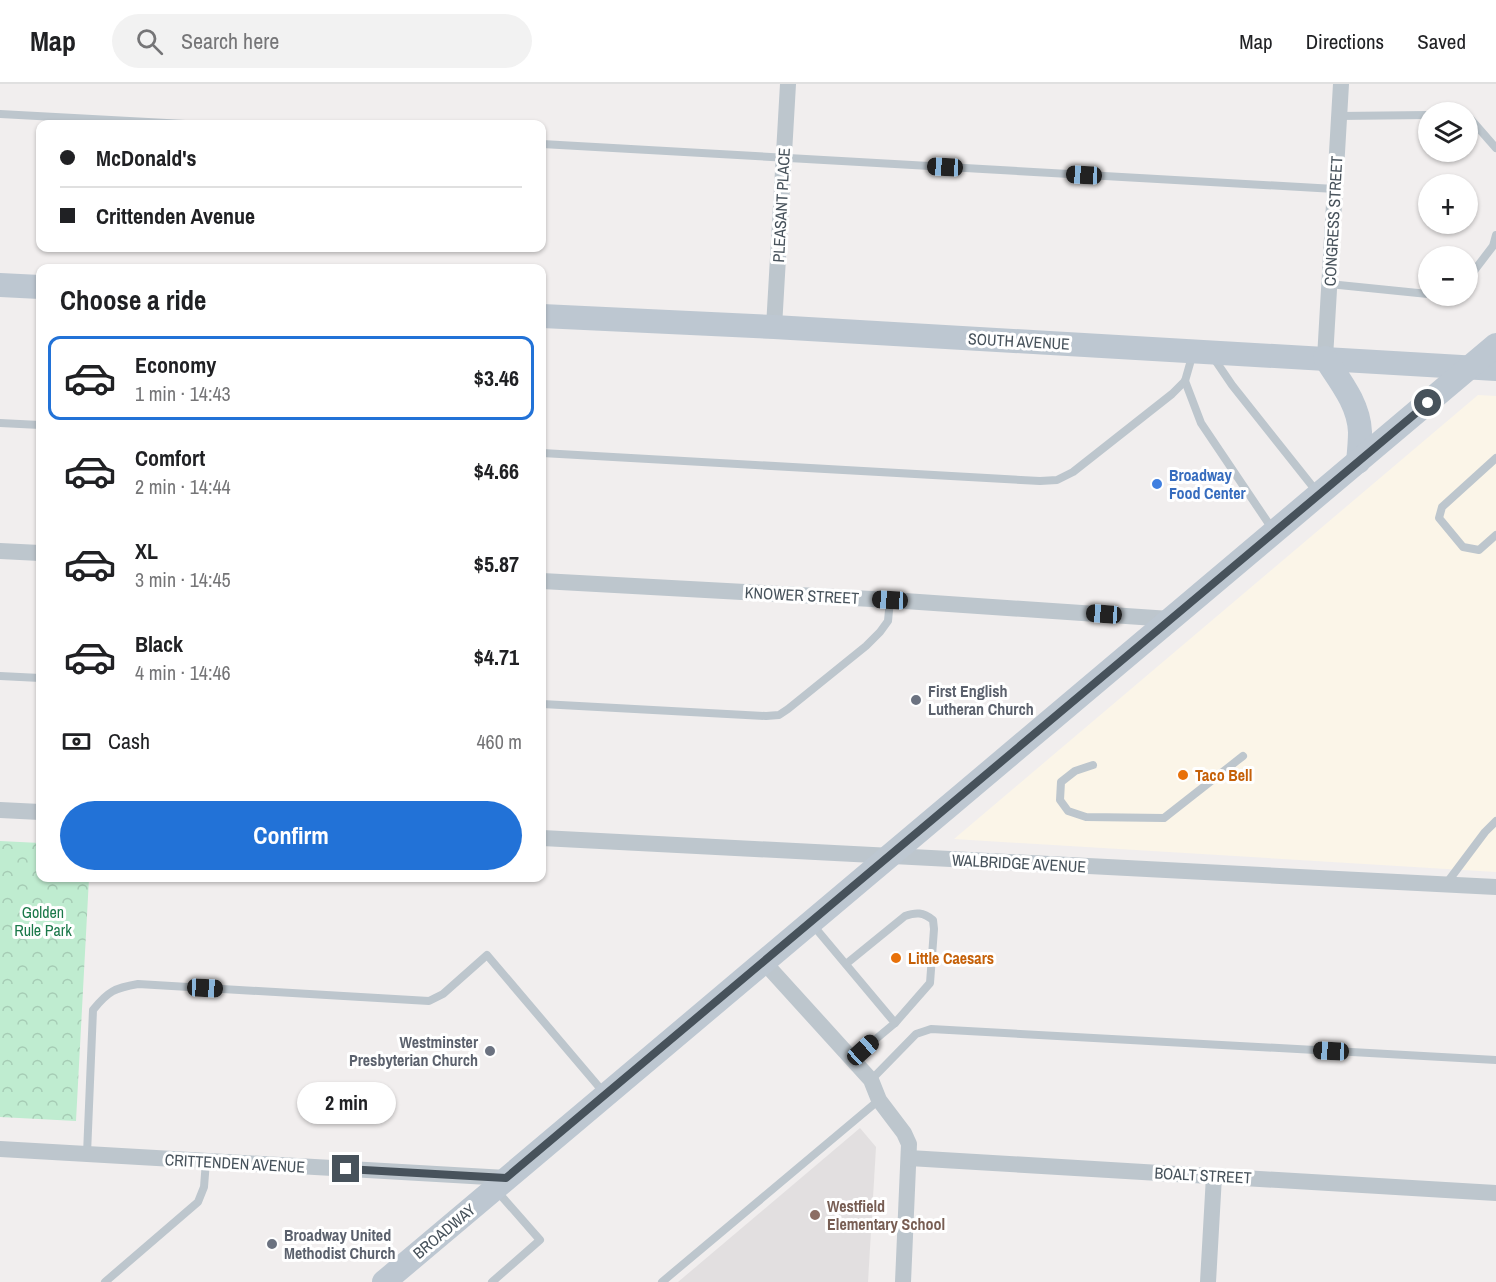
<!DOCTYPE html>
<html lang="en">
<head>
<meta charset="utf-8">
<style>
  :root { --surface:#fff; --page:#f2f2f2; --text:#202124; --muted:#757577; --line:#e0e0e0; --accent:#2272d7 }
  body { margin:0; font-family:"Archivo Narrow",sans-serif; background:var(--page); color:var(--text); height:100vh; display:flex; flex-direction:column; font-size:22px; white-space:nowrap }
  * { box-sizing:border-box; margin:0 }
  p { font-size:20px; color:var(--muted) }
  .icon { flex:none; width:33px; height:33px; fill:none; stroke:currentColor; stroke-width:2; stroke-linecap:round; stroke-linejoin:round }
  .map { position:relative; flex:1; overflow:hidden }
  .side { position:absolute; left:36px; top:180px; width:510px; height:618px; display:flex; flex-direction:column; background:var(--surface); border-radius:12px; box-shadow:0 2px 4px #0004 }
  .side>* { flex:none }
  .guide { position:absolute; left:36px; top:36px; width:510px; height:132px; border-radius:12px; box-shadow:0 2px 4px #0004; display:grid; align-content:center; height:132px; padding:0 24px; background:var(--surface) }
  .buttons { position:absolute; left:1418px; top:18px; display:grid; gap:12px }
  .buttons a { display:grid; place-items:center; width:60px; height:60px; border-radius:50%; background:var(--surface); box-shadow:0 2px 4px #0004; font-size:30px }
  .end { position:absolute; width:27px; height:27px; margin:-14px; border:8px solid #47525b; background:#fff; box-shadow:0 0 0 3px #fff }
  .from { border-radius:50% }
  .bubble { position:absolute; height:42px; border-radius:21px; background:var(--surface); box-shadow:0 2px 4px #0004; font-size:20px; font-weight:700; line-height:42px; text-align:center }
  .car { position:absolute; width:18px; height:36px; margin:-18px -9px; border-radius:8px; box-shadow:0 0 4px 2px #0007; background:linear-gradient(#222 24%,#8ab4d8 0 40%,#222 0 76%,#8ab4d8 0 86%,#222 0) }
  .guide b { display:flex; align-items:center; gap:21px; height:57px; font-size:22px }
  .guide b+b { border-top:2px solid var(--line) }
  .guide i { width:15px; height:15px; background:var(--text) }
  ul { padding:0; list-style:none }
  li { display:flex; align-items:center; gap:18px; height:84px; margin:0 12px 9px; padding:0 12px; border:3px solid transparent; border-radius:12px }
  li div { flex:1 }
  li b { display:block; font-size:22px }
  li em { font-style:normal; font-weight:700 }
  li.current { border-color:var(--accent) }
  li>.icon { width:54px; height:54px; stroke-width:1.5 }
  h2 { padding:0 24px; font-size:27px; line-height:72px }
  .pay { display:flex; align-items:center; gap:15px; height:66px; padding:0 24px; font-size:22px }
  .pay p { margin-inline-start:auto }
  .cta { display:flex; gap:12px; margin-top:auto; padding:12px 24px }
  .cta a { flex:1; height:69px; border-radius:36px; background:var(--accent); color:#fff; font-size:24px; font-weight:700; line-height:69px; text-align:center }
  header { display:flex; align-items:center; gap:36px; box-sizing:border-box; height:84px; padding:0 30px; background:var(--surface); border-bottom:2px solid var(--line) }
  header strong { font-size:28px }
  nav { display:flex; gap:33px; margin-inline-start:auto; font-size:21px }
  .search { width:420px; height:54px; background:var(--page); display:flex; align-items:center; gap:15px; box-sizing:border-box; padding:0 21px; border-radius:33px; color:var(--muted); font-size:22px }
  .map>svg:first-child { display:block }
  .commercial { fill:#fbf5e8 }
  .education { fill:#e2dfe0 }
  .forest { fill:url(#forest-crowns) }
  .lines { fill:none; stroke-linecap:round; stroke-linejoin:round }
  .lane { stroke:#bdc6cd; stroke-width:8 }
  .street { stroke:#bdc6cd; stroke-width:16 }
  .secondary { stroke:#bdc7d1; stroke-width:24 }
  .route { stroke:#47525b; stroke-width:8 }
  .shop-dot { fill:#3f7fe0; stroke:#fff; stroke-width:2 }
  .worship-dot { fill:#6b7280; stroke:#fff; stroke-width:2 }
  .food-dot { fill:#e8710a; stroke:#fff; stroke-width:2 }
  .education-dot { fill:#8d6e63; stroke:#fff; stroke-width:2 }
  .labels { text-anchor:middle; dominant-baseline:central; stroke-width:6; stroke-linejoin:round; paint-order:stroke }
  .street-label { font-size:16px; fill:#47525b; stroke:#fff }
  .shop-label { font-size:16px; font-weight:bold; fill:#366cbe; stroke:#fff; text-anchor:start }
  .worship-label { font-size:16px; font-weight:bold; fill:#5b616d; stroke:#fff; text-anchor:start }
  .food-label { font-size:16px; font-weight:bold; fill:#c56008; stroke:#fff; text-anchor:start }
  .park-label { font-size:16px; fill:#1b794a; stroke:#fff }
  .education-label { font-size:16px; font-weight:bold; fill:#785e54; stroke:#fff; text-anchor:start }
</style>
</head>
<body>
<header>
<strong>Map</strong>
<div class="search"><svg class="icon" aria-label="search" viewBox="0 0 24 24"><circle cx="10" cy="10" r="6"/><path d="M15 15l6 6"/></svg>Search here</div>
<nav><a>Map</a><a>Directions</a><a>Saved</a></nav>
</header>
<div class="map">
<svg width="1496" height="1198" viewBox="0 0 1496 1198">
  <defs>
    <pattern id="forest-crowns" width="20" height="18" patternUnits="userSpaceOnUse" patternTransform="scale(1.5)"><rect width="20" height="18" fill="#bfecd0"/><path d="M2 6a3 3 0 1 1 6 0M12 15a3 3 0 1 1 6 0" fill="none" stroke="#a6ccb5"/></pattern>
  </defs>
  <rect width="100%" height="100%" fill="#f1eeee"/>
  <polygon class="commercial" points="1478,311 1496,312 1496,788 954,755"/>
  <polygon class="education" points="860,1044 876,1063 868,1198 678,1198"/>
  <polygon class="forest" points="0,757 40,759 40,794 89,794 76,1037 0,1033"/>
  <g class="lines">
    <g class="lane">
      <polyline points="0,30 185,40"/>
      <polyline points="1467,31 1496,64"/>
      <polyline points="1339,32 1428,31"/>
      <polyline points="542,60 1335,105"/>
      <polyline points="1467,196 1493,162 1496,151"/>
      <polyline points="1329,200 1428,210"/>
      <polyline points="1213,273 1232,301 1317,408"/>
      <polyline points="1185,297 1201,339 1273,446"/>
      <polyline points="0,339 40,341"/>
      <polyline points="542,369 1040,397 1057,396 1073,388 1172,310 1185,297 1193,269"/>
      <polyline points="1496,374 1442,423 1439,434 1463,463 1479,466 1496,451"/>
      <polyline points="0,592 40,594"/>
      <polyline points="542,620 766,632 779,631 788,625 866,562 880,548 888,537 890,516"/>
      <polyline points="1093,681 1075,687 1061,698 1060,716 1068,727 1086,733 1164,734 1243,672"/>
      <polyline points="1446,800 1485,748 1496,737"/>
      <polyline points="812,840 895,939 852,975"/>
      <path d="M 846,880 L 905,832 C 916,828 923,828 933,836 L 934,845 L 930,899 L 895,939"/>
      <polyline points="871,996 916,950 931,945 1496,976"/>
      <path d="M 87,1070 L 93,926 C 108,907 115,904 138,900 L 429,917 L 443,910 L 487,871 L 605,1010"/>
      <polyline points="105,1198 198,1118 204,1103 206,1077"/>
      <polyline points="492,1198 540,1156 497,1107"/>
      <polyline points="662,1198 879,1016"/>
    </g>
    <g class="street">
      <polyline points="774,243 788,0"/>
      <polyline points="1325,274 1341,0"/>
      <polyline points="0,467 40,469"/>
      <polyline points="542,497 890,516 1170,535"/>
      <polyline points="0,726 40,728"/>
      <polyline points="542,754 1496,803"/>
      <polyline points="764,878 871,996 879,1016 904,1049 909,1060 903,1198"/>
      <polyline points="0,1065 506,1094"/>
      <polyline points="909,1074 1496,1109"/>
      <polyline points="1208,1198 1214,1092"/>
    </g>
    <g class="secondary">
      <polyline points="0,201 40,203"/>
      <polyline points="542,232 774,243 1496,285"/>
      <path d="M 1325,274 C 1340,297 1359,320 1360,348 C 1360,358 1359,368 1358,378"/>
      <polyline points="384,1198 1496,261"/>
    </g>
  </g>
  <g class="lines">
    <polyline class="route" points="346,1085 506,1094 1428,319"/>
  </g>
  <circle class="shop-dot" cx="1157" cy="400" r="6"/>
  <g class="worship-dot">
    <circle cx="916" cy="616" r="6"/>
    <circle cx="490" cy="967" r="6"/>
    <circle cx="272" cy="1160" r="6"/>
  </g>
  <g class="food-dot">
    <circle cx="1183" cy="691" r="6"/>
    <circle cx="896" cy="874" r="6"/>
  </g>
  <circle class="education-dot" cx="815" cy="1131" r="6"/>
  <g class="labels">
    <g class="street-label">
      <text transform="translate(781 121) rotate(-87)">PLEASANT PLACE</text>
      <text transform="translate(1333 137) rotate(-87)">CONGRESS STREET</text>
      <text transform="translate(1019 257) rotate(3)">SOUTH AVENUE</text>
      <text transform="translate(802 511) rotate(3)">KNOWER STREET</text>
      <text transform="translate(1019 779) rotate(3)">WALBRIDGE AVENUE</text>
      <text transform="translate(235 1079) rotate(3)">CRITTENDEN AVENUE</text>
      <text transform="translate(1203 1091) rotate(3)">BOALT STREET</text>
      <text transform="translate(444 1147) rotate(-40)">BROADWAY</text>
    </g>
    <g class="shop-label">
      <text x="1169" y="391">Broadway<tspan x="1169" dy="18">Food Center</tspan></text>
    </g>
    <g class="worship-label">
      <text x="928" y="607">First English<tspan x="928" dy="18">Lutheran Church</tspan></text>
      <text x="478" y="958" text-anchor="end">Westminster<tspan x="478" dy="18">Presbyterian Church</tspan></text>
      <text x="284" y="1151">Broadway United<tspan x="284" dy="18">Methodist Church</tspan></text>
    </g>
    <g class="food-label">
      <text x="1195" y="691">Taco Bell</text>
      <text x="908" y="874">Little Caesars</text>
    </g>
    <g class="park-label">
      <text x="43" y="828">Golden<tspan x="43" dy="18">Rule Park</tspan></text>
    </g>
    <g class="education-label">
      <text x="827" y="1122">Westfield<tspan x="827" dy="18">Elementary School</tspan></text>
    </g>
  </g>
</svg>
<div class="buttons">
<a><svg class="icon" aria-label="layers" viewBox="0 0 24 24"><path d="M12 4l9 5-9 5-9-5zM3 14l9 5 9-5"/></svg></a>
<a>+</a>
<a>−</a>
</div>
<i class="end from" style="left:1428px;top:319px"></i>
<i class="end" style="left:346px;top:1085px"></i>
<div class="bubble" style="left:297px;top:998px;width:99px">2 min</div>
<i class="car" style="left:945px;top:83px;rotate:273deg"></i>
<i class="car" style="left:1084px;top:91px;rotate:273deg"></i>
<i class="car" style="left:890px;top:516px;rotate:273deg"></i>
<i class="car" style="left:1104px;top:530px;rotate:274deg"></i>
<i class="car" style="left:205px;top:904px;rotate:93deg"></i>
<i class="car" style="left:863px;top:966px;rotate:48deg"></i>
<i class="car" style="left:1331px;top:967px;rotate:273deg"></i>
<div class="guide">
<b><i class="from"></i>McDonald's</b>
<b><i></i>Crittenden Avenue</b>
</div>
<section class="side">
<h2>Choose a ride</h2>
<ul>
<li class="current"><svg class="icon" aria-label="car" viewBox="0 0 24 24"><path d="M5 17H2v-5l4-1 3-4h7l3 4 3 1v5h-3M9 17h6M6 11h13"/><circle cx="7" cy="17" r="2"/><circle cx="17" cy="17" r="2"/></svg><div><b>Economy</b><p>1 min · 14:43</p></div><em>$3.46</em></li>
<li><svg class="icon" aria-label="car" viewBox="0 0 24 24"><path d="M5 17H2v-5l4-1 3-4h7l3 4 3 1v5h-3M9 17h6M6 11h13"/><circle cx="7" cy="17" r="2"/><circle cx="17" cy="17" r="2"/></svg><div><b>Comfort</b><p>2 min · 14:44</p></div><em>$4.66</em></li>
<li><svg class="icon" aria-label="car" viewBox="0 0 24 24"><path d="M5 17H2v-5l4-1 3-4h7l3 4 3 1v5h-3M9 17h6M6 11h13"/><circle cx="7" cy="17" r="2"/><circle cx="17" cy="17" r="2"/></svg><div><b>XL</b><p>3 min · 14:45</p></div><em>$5.87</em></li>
<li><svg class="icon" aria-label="car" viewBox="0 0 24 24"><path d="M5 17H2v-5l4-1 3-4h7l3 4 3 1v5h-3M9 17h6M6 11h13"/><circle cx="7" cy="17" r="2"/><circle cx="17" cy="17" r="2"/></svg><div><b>Black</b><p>4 min · 14:46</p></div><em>$4.71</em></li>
</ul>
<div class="pay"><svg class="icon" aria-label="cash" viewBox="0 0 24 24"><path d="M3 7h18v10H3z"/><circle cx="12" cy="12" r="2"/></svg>Cash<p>460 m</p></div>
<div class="cta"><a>Confirm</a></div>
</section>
</div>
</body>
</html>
